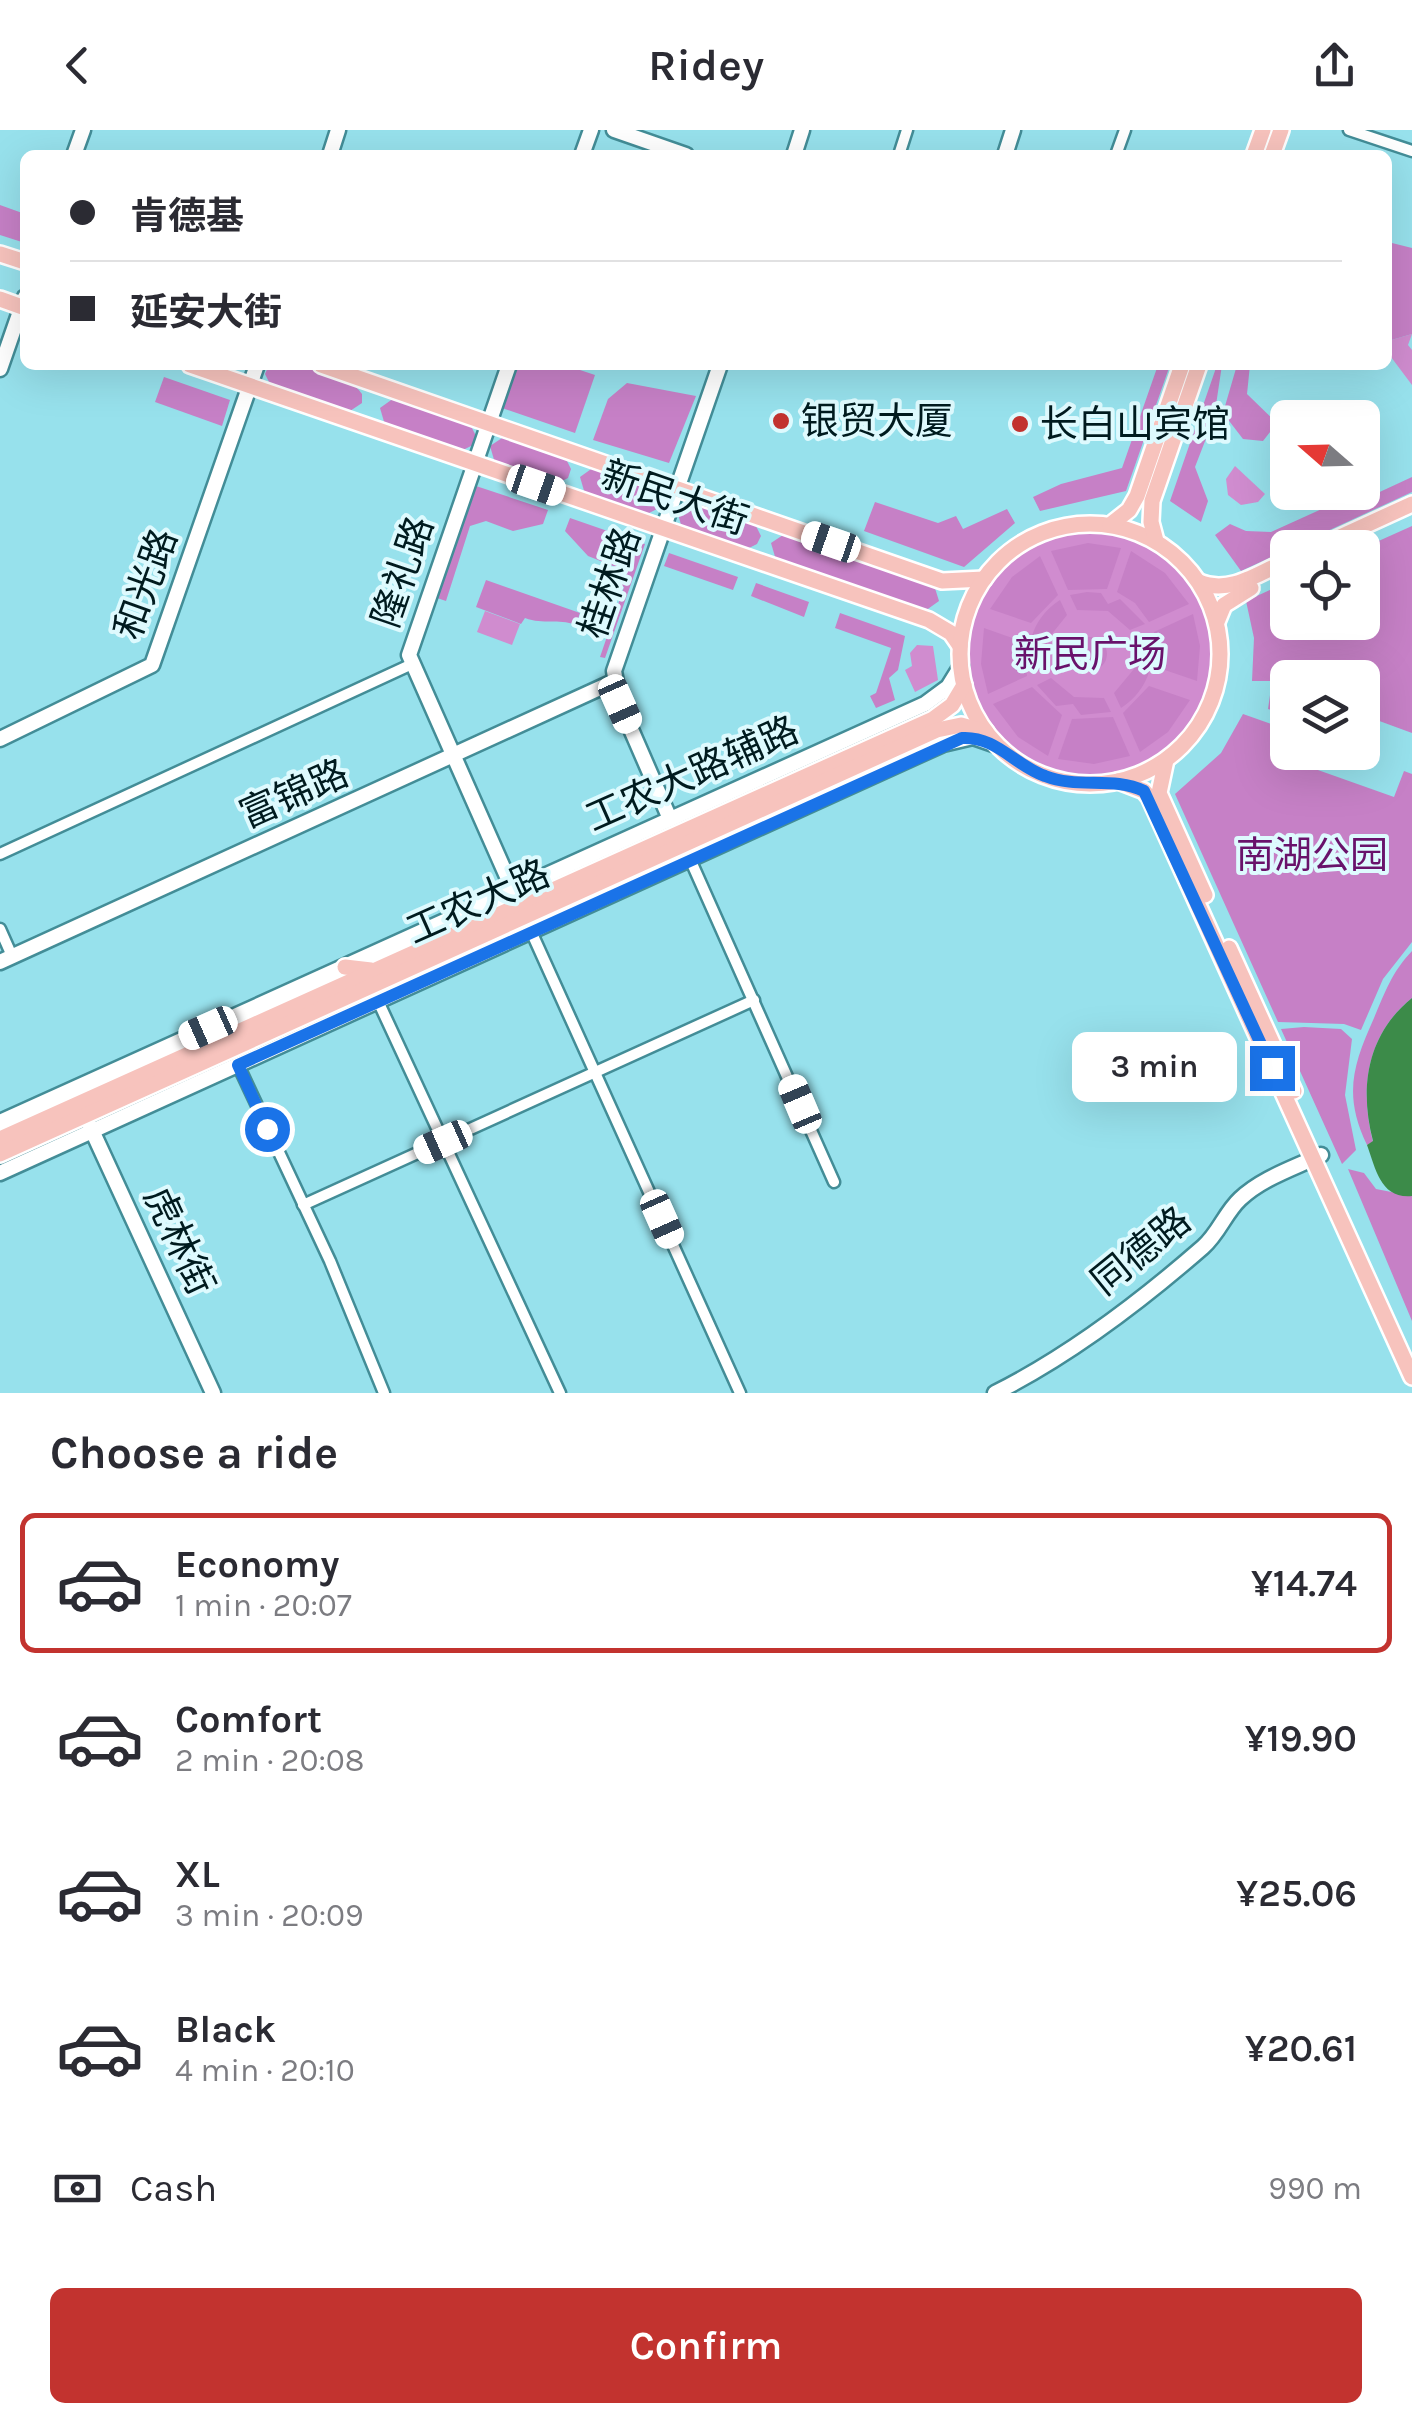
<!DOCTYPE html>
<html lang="en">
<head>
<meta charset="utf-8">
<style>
  :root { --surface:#fff; --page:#f7f7f7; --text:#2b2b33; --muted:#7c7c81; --line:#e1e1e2; --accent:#c2332f }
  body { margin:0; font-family:Karla,"Noto Sans SC",sans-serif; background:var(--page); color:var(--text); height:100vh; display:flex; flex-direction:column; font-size:38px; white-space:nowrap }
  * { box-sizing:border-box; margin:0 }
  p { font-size:32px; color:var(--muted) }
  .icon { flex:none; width:55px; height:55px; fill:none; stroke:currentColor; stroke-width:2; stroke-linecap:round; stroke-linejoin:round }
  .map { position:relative; height:1263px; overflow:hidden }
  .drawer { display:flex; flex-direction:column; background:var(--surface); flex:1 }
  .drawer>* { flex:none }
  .guide { position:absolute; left:20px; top:20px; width:1372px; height:220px; border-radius:15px; box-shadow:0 10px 40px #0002; display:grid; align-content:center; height:220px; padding:0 50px; background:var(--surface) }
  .needle { width:65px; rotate:290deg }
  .tools { position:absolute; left:1270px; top:270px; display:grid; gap:20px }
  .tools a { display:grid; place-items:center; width:110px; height:110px; border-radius:15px; background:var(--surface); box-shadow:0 10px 40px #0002; font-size:50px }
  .end { position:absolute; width:45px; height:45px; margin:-22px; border:12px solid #1a73e8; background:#fff; box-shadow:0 0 0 5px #fff }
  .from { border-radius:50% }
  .bubble { position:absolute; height:70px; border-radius:15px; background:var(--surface); box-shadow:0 10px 40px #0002; font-size:32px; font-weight:600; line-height:70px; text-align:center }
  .car { position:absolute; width:30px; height:60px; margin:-30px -15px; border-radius:12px; box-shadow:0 0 8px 2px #0007; background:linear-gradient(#fff 24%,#345 0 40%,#fff 0 76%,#345 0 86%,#fff 0) }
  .guide b { display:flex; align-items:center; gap:35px; height:95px; font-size:38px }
  .guide b+b { border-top:2px solid var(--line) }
  .guide i { width:25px; height:25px; background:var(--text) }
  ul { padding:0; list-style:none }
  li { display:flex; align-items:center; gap:30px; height:140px; margin:0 20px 15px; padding:0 30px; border:5px solid transparent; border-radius:15px }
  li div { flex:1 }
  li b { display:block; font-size:38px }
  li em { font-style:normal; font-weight:600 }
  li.active { border-color:var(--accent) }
  li>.icon { width:90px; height:90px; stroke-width:1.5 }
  h2 { padding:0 50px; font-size:45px; line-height:120px }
  .pay { display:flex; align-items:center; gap:25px; height:110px; padding:0 50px; font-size:38px }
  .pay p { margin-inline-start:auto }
  .cta { display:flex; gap:20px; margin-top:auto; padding:20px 50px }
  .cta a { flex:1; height:115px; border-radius:15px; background:var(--accent); color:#fff; font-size:40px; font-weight:600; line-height:115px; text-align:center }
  header { display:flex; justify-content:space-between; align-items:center; height:130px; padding:0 50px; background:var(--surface); font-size:45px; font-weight:600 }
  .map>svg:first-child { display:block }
  .green { fill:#d08ccf }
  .forest { fill:#c680c6 }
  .water { fill:#3c8b49 }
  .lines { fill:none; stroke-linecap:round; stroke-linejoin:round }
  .street-casing { stroke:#438d97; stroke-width:15 }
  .secondary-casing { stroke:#438d97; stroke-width:19 }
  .primary-casing { stroke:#fff; stroke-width:20 }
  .street { stroke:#fff; stroke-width:10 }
  .secondary { stroke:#fff; stroke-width:14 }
  .primary { stroke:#f7c3bd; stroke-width:15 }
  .route { stroke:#1a73e8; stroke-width:12 }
  .poi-dot { fill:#c2332f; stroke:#defafe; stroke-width:4 }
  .labels { text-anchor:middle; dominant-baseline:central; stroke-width:8; stroke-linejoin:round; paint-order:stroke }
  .poi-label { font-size:38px; fill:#001b1f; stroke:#defafe; text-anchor:start }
  .street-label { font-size:38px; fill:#001b1f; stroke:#defafe }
  .park-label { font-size:38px; fill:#69126b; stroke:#defafe }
</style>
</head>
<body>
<header><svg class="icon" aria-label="back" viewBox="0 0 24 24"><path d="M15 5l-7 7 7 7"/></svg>Ridey<svg class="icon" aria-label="share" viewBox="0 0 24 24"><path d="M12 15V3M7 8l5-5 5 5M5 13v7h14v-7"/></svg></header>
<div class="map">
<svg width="1412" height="1263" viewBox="0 0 1412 1263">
  <rect width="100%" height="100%" fill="#97e1ec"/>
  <g class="green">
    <polygon points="1412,204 1408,215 1412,220 1412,255 1388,223 1388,211"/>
    <polygon points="1235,336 1265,364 1258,372 1241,375 1228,365 1226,349"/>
    <circle cx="1090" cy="524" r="121"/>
    <polygon points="485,481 520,494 512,515 477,502"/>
    <polygon points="917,515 933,516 938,550 915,562 905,540 912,536 910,523"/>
  </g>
  <g class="forest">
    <polygon points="0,75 25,84 25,113 0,105"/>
    <polygon points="1388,112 1412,118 1412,204 1388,211"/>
    <path d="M 269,235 C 295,235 346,240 362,264 L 362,273 L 347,283 L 271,256 L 265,244 Z"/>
    <polygon points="515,235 565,235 595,245 575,303 502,278"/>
    <polygon points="1158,235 1170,235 1126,361 1040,381 1033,367 1061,354 1122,338"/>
    <polygon points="1217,235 1222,235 1214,288 1195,337 1208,371 1201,392 1170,371"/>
    <polygon points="1237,235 1250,235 1247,264 1277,293 1263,311 1243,309 1223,283"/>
    <polygon points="164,247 230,270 222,296 155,272"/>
    <polygon points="627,253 696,266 669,333 593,310 608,269"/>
    <polygon points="394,268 470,294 476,306 473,315 461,321 385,295 380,278"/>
    <polygon points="505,306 565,327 571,339 568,348 556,354 495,333 490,316"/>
    <polygon points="594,337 655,358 660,366 657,379 645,385 585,364 580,347"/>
    <polygon points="1412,347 1412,362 1241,441 1215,405 1230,394 1246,401 1271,402 1335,373 1371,366"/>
    <polygon points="476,356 548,380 543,394 513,401 486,391 470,396 446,471 437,468"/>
    <polygon points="691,371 755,394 761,406 757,414 745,420 682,398 677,381"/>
    <polygon points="875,372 938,393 956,386 963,399 1007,379 1015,393 964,437 864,401"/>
    <polygon points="570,388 645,414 605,528 600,527 624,457 618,454 623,440 588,426 565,401"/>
    <polygon points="1412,396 1412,603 1363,585 1362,548 1288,548 1287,585 1268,579 1272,551 1252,551 1254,508 1246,471 1287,452 1288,492 1362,492 1363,418"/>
    <polygon points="786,403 934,455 939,471 925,481 776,430 771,413"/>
    <polygon points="1088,413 1121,418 1107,459 1068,460 1051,421"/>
    <polygon points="1131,421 1165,443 1189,474 1149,492 1135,473 1117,462"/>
    <polygon points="669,423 738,447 733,460 664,436"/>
    <polygon points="1040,426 1058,465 1031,493 990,479 1012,447"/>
    <path d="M 486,450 L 580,483 L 576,495 C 557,488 544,495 525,488 L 521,494 L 476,477 Z"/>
    <polygon points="756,453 809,472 804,487 751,466"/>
    <polygon points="1087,462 1101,463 1108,474 1120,469 1145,494 1130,500 1108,481 1077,480 1070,465"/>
    <path d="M 1060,470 L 1067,485 L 1047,510 L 1047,538 L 1032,544 C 1024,514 1034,487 1060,470 Z"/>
    <polygon points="840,483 905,506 898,540 889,548 895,570 876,578 870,566 876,563 891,518 835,498"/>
    <polygon points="1193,484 1200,516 1197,551 1156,537 1154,502"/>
    <polygon points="984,498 1024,512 1027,546 988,564 981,534"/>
    <path d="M 1149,504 C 1157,534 1147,561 1121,578 L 1114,563 L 1134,539 L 1134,511 Z"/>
    <circle cx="1090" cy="524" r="17"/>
    <polygon points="1051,548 1074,567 1104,568 1111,582 1081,585 1073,574 1056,576 1037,555"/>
    <polygon points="1149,556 1190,570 1168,602 1140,622 1123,583"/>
    <polygon points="1032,557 1062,585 1048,626 1018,607 993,574"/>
    <polygon points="1243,584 1285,599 1288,622 1299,623 1301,634 1394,667 1404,641 1412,644 1412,812 1383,849 1361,900 1344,894 1278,892 1175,664 1221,623"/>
    <polygon points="1113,587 1130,626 1094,634 1058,629 1072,589"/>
    <path d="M 1412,821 L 1412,868 C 1367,904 1359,958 1373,1012 L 1367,1015 C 1343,965 1353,935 1374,888 C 1385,862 1392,842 1412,821 Z"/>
    <polygon points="1304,897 1341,899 1352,909 1345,965 1356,1020 1342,1034 1281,899"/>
    <polygon points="1348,1039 1364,1043 1376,1059 1412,1066 1412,1191"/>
  </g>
  <path class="water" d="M 1412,868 L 1412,1066 C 1381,1069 1376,1040 1367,1015 L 1373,1011 C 1359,958 1367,904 1412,868 Z"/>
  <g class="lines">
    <g class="street-casing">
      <g id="street">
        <polyline points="1349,0 1412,21"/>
        <polyline points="899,25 907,0"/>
        <polyline points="1116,25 1125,0"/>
        <polyline points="0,724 410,535"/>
        <polyline points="690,729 834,1052"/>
        <polyline points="0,799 12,826"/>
        <polyline points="530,799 740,1263"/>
        <polyline points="378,871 560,1263"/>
        <polyline points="238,935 330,1131 384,1263"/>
        <polyline points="303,1075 754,870"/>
      </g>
    </g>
    <g class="secondary-casing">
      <g id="secondary">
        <polyline points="614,0 686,25"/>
        <polyline points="74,25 83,0"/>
        <polyline points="330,25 338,0"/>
        <polyline points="582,25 591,0"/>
        <polyline points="794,25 802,0"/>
        <polyline points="1005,25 1013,0"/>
        <polyline points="509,235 409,525 517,769"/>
        <polyline points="0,239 25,167"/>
        <polyline points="0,609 152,535 257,235"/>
        <polyline points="670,689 620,574 614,541 720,235"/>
        <polyline points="0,832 613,552"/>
        <polyline points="0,992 925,574 948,557 961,536"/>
        <polyline points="90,996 213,1263"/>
        <polyline points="0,1043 943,614 973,607 996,615"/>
        <path d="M 995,1263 C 1069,1226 1140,1172 1203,1117 C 1219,1103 1225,1083 1240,1069 C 1262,1048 1294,1038 1321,1025"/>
      </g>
    </g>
    <g class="primary-casing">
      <g id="primary">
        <polyline points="1254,25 1263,0"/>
        <polyline points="1272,25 1281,0"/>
        <polyline points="0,124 25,132"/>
        <polyline points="0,169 25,178"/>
        <polyline points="190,235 929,490 951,503 960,516"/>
        <polyline points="321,235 942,451 984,449"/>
        <circle cx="1090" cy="524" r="130"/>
        <polyline points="1110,395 1129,380 1137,366 1182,235"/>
        <polyline points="1156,411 1151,392 1152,371 1199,235"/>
        <polyline points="1316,418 1412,374"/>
        <path d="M 1199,452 C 1230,465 1259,443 1288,430"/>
        <polyline points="1217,492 1224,475 1251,458"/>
        <polyline points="1166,630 1159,663 1205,765"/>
        <polyline points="1118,651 1144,661 1149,667 1412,1247"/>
        <polyline points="1229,818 1294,961"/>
        <polyline points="345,837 371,840"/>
        <polyline points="0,1009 933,589 952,575 964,555"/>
        <polyline points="0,1024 937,600 961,595 986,602"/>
      </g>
    </g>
    <use href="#street" class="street"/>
    <use href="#secondary" class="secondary"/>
    <use href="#primary" class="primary"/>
  </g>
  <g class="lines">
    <path class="route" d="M 267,999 L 238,935 L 962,608 C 996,606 1014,635 1045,646 C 1078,659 1113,646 1144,661 L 1272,938"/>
  </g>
  <g class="poi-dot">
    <circle cx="781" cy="291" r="10"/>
    <circle cx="1020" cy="294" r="10"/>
  </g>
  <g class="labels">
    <g class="poi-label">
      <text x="801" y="291">银贸大厦</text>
      <text x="1040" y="294">长白山宾馆</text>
    </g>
    <g class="street-label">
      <text transform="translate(675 368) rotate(19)">新民大街</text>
      <text transform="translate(403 442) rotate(-71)">隆礼路</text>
      <text transform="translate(610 453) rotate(-71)">桂林路</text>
      <text transform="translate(146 454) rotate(-70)">和光路</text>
      <text transform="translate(692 644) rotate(-24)">工农大路辅路</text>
      <text transform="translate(294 664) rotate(-24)">富锦路</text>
      <text transform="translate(478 772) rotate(-24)">工农大路</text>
      <text transform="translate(179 1111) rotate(65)">虎林街</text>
      <text transform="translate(1141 1121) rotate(-39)">同德路</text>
    </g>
    <g class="park-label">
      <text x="1090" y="524">新民广场</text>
      <text x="1312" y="725">南湖公园</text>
    </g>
  </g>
</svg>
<div class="tools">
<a><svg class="needle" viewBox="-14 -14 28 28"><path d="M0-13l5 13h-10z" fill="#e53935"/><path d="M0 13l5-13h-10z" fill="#7c7c81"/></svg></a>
<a><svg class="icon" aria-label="locate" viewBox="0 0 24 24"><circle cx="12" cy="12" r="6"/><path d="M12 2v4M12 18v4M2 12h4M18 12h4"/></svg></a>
<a><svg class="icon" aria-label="layers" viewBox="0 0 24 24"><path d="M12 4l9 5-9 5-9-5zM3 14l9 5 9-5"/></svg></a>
</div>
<i class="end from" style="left:267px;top:999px"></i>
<i class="end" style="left:1272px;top:938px"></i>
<div class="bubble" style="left:1072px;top:902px;width:165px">3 min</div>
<i class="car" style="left:536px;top:355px;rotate:109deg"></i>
<i class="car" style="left:831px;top:412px;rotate:289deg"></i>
<i class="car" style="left:620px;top:574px;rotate:156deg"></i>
<i class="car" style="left:208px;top:898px;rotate:246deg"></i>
<i class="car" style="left:800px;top:974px;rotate:337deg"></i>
<i class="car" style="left:443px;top:1012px;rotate:246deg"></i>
<i class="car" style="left:662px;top:1089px;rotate:156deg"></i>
<div class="guide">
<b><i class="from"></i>肯德基</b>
<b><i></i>延安大街</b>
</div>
</div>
<section class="drawer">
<h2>Choose a ride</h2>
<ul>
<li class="active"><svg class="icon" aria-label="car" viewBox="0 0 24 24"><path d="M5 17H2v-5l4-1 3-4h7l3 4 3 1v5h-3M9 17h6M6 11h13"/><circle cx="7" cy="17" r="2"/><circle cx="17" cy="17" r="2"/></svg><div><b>Economy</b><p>1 min · 20:07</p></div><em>¥14.74</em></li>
<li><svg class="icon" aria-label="car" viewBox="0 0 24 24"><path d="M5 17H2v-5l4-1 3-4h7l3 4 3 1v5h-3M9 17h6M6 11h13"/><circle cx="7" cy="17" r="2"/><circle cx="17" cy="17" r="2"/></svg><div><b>Comfort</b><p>2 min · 20:08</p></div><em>¥19.90</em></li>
<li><svg class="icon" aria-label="car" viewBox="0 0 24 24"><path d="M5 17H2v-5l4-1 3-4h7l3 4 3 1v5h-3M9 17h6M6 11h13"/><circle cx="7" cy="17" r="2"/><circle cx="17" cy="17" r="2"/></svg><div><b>XL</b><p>3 min · 20:09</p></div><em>¥25.06</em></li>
<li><svg class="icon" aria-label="car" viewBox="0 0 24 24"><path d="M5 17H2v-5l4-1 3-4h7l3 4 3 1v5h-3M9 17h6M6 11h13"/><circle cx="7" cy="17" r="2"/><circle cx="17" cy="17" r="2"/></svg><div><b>Black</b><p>4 min · 20:10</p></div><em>¥20.61</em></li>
</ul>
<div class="pay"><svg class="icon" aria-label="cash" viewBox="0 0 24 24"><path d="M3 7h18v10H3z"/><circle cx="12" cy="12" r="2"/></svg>Cash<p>990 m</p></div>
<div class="cta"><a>Confirm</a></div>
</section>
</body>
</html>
